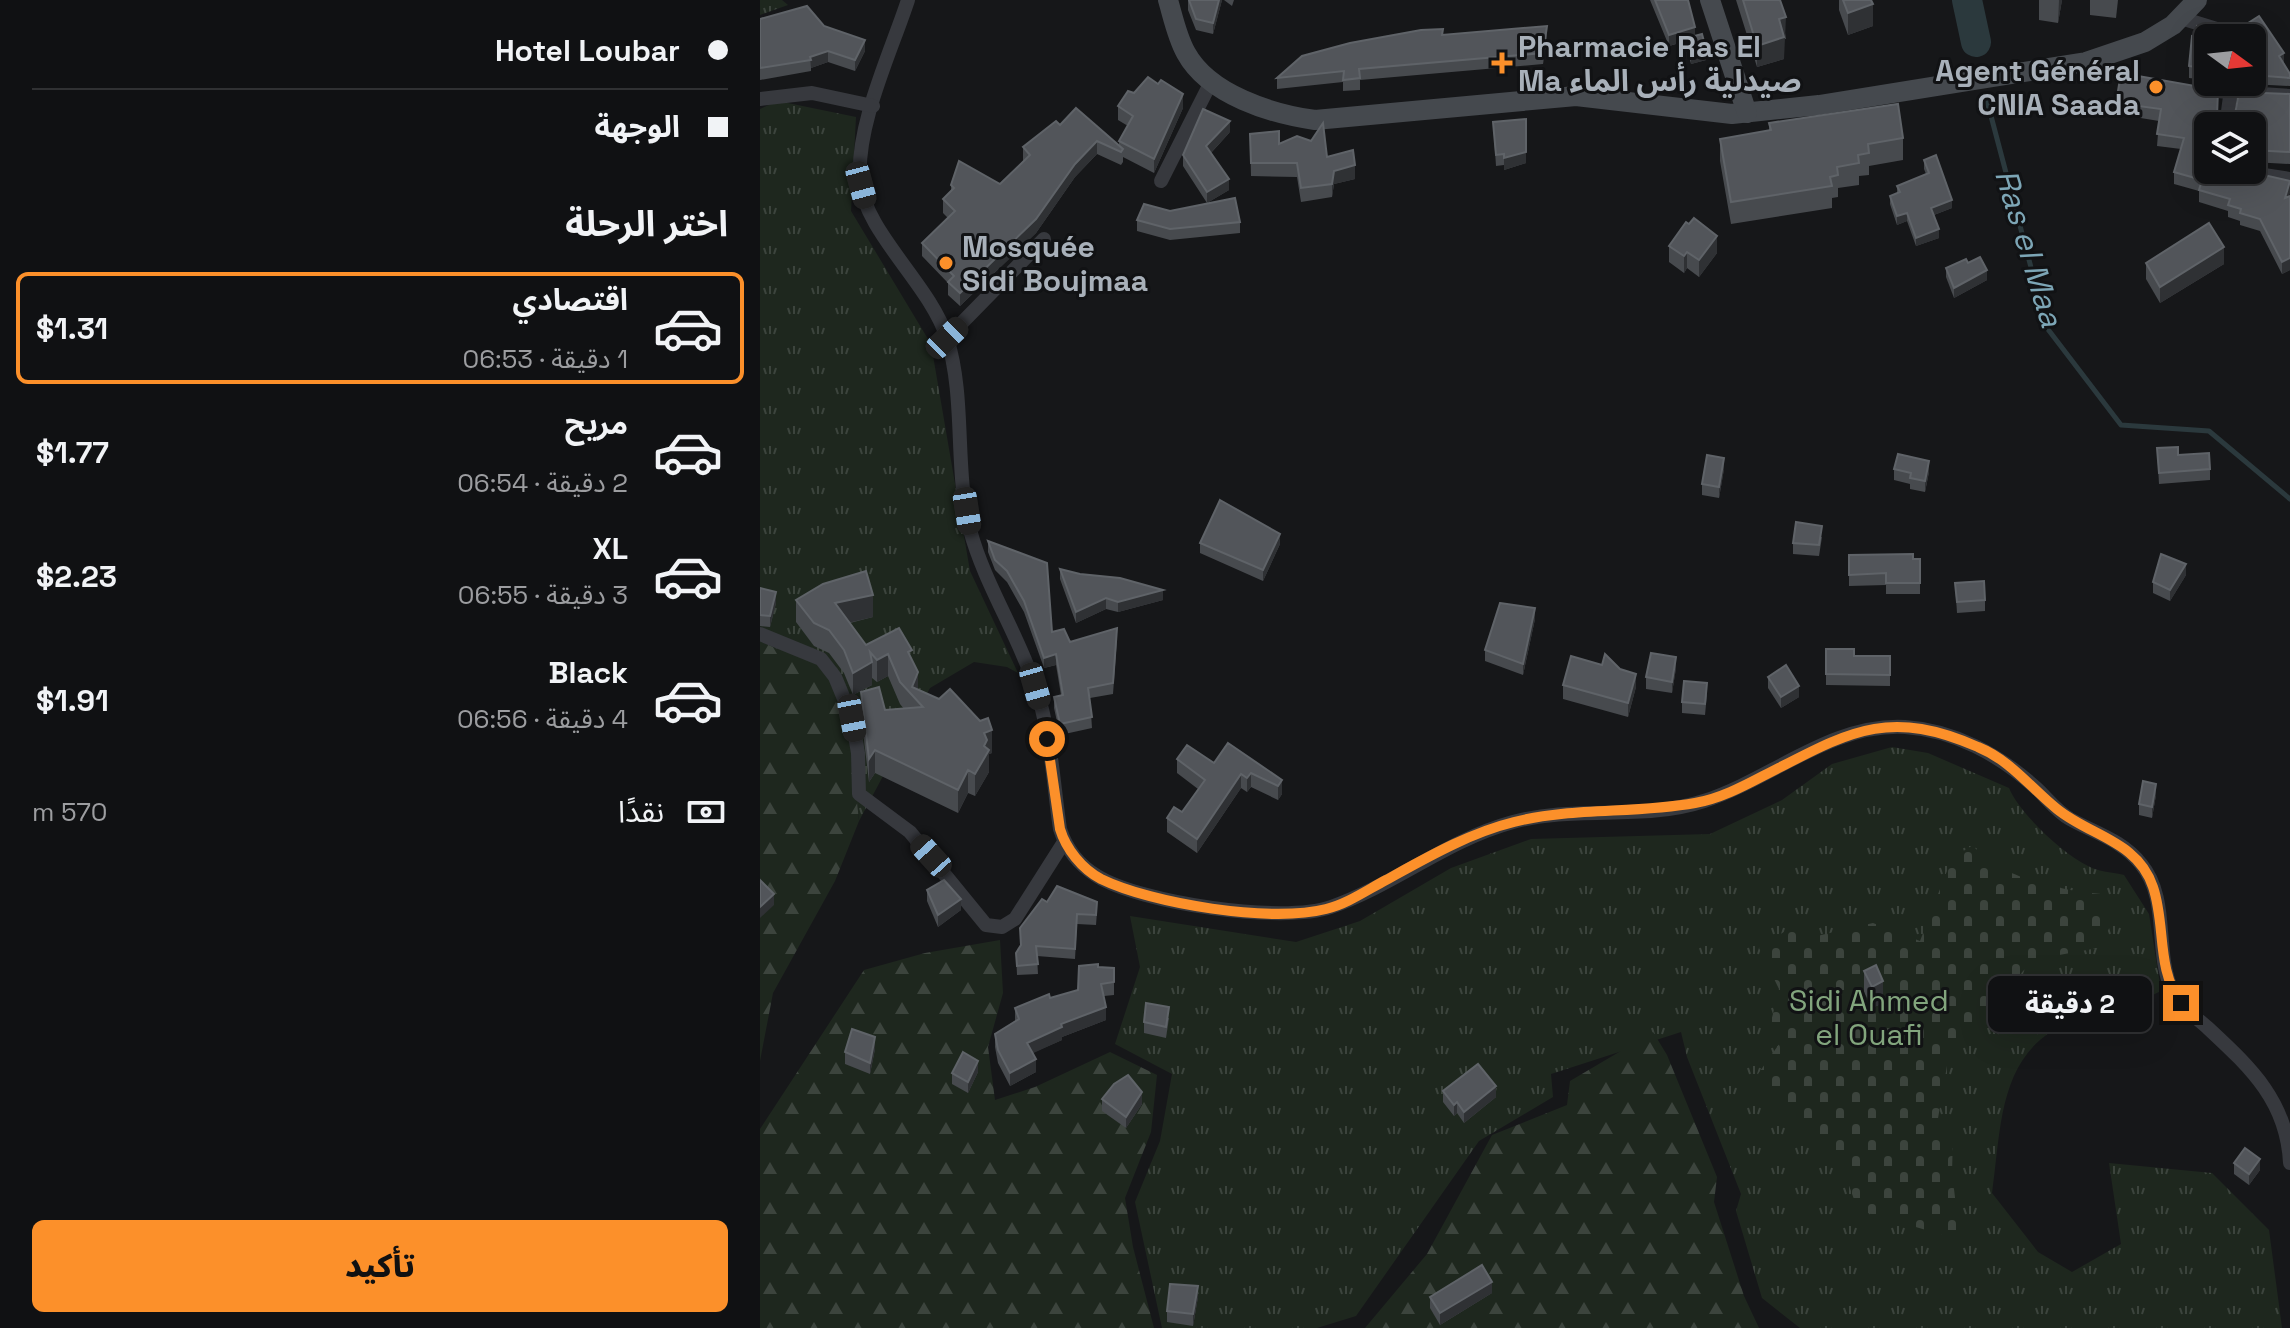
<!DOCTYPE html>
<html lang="ar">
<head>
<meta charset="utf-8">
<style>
  :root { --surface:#101113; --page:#1e1f21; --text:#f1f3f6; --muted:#9c9da0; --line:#303133; --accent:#fc902a }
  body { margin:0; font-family:"Space Grotesk","Noto Sans Arabic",sans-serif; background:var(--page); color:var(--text); direction:rtl; height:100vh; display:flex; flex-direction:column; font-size:30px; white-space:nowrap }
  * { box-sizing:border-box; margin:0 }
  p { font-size:26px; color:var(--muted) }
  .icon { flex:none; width:44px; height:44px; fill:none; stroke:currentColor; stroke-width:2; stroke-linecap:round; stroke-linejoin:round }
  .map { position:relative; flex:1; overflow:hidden; direction:ltr }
  .side { display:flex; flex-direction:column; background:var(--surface); width:760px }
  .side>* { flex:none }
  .banner { display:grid; align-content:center; height:176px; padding:0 32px; background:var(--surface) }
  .needle { width:52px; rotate:105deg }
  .tools { position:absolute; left:1434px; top:24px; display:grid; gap:16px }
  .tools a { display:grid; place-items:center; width:72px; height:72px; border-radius:12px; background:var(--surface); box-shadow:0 8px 32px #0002,0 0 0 2px var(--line); font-size:40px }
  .end { position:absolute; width:36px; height:36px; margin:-18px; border:10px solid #fc902a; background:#111; box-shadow:0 0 0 4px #111 }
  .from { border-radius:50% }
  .bubble { position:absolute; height:56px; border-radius:12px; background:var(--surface); box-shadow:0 8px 32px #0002,0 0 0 2px var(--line); font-size:26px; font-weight:800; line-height:56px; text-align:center; direction:rtl }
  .car { position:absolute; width:24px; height:48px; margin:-24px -12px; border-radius:10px; box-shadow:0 0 6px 2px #0007; background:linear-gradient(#222 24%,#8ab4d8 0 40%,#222 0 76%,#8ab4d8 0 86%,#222 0) }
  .banner b { display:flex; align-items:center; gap:28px; height:76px; font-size:30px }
  .banner b+b { border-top:2px solid var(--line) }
  .banner i { width:20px; height:20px; background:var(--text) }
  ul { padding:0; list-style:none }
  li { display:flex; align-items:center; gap:24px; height:112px; margin:0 16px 12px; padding:0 16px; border:4px solid transparent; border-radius:12px }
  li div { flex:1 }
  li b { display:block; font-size:30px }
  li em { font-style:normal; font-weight:800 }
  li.selected { border-color:var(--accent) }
  li>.icon { width:72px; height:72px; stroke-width:1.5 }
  h2 { padding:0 32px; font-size:36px; line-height:96px }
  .pay { display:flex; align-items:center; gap:20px; height:88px; padding:0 32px; font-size:30px }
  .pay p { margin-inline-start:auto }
  .action { display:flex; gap:16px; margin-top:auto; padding:16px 32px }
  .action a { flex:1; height:92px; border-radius:12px; background:var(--accent); color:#111; font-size:32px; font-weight:800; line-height:92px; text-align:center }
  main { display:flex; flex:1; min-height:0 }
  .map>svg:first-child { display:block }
  .grass { fill:url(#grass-tufts) }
  .forest { fill:url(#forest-firs) }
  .cemetery { fill:url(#cemetery-stones) }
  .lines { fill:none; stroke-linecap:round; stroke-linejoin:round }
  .stream { stroke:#2b393d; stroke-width:5 }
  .river { stroke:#2b393d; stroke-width:30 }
  .street { stroke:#37393e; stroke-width:14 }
  .secondary { stroke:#45494e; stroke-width:20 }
  .wall { fill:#474a4e }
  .shaded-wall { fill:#2f3134 }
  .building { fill:#52555a; stroke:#5f6368; stroke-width:2 }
  .route { stroke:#fc902a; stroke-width:10 }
  .poi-dot { fill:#fc902a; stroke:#111214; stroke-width:3 }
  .labels { text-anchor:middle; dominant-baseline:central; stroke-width:6; stroke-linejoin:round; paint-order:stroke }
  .poi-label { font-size:30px; font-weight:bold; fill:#a8b0b9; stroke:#111214; text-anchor:start }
  .park-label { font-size:30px; fill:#82a57d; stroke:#111214 }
  .water-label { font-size:32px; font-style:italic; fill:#7da6b6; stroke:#111214 }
</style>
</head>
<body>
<main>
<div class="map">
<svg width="1530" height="1328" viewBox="0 0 1530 1328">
  <defs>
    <pattern id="grass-tufts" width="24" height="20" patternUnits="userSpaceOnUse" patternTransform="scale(2)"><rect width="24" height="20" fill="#1e271e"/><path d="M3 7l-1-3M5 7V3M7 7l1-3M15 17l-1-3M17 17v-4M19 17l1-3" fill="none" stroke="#3c443d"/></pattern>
    <pattern id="forest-firs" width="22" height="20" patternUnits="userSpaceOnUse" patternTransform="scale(2)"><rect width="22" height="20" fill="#1e271e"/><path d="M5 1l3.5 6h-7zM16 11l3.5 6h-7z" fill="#3c443d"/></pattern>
    <pattern id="cemetery-stones" width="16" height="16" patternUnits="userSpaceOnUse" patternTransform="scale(2)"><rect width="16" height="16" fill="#1e271e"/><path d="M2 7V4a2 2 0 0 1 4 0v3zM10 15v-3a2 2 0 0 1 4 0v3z" fill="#3c443d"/></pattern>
  </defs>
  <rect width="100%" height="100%" fill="#161719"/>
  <g class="grass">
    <polygon points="0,0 22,0 28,5 0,15"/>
    <polygon points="18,101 96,117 91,211 171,344 210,571 258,673 247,667 214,662 170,688 99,821 90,734 0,641 0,109"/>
    <path d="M 1132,747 L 1168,753 L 1249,788 C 1260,814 1302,853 1328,866 C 1338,872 1353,872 1364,875 L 1389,914 L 1401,991 C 1373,1005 1349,1009 1319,1019 C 1238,1045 1242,1122 1232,1193 L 1278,1252 L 1312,1272 L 1361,1244 L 1349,1163 L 1452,1173 L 1509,1230 L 1522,1328 L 1040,1328 L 1002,1298 L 976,1211 L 981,1194 L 927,1057 L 921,1032 L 791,1074 L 793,1097 L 719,1141 L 596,1316 L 557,1328 L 402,1328 L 375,1202 L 400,1141 L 412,1074 L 355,1044 L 380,967 L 370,916 L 536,942 L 600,921 L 691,868 L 771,839 L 950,834 L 1022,800 L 1072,764 Z"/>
  </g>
  <g class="forest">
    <polygon points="0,641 64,670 90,734 99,821 75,881 13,993 0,1061"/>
    <polygon points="240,940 243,993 228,1047 235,1100 275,1087 350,1052 397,1075 391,1132 365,1198 373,1247 394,1328 0,1328 0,1129 104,970 165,953"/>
    <polygon points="893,1032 907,1055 957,1177 954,1202 984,1296 999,1328 605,1328 667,1254 732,1135 807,1105 810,1081"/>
  </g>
  <path class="cemetery" d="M 1213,845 C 1233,876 1304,891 1341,894 L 1351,925 L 1338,948 L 1288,957 L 1264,970 L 1211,1028 L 1188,1060 L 1176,1130 L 1193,1137 L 1192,1172 L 1200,1240 L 1098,1210 L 1074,1145 L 1019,1104 L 998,1074 L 1022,1040 L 1010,1026 L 1019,989 L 999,948 L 1027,930 L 1057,936 L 1113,923 L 1160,941 L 1192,858 Z"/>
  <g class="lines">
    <polyline class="stream" points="1226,97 1287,328 1361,425 1449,431 1530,499"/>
    <polyline class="river" points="1207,0 1216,42"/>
    <g class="street">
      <path d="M 148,0 C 131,52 96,125 100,180 C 104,232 170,284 187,338 C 206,399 194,468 210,530 C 225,585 257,632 275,686 C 291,731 293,782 300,829 C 306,848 319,865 337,876 C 380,903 523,924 571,907 C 634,885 687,840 753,822 C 815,805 883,821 944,801 C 1012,779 1071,723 1145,727 C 1194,730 1240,755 1276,788 C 1287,798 1296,811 1310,819 C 1335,833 1362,840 1381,864 C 1410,899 1394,951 1412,990 C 1419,1006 1436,1017 1449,1029 C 1492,1069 1527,1102 1530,1163"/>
      <polyline points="1421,18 1463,31 1473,38"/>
      <polyline points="1442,90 1530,96"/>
      <polyline points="0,99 52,93 113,106"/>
      <polyline points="1466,126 1472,82"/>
      <polyline points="1471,170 1530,179"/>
      <polyline points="401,181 452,80"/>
      <polyline points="187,338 284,239"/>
      <polyline points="0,634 61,659 75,677 92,718 98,753 99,794 150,832 226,925 242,927 255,919 304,842"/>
    </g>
    <g class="secondary">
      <path d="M 408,0 C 413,17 417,37 426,53 C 449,95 512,114 555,120 L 816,96 L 972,114 L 1059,105 L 1326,62 L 1385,42 L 1413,25 L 1437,0"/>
      <polyline points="950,0 987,113"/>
    </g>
  </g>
  <g class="wall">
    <polygon points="428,0 462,0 453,34 436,30 428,10"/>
    <polygon points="464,0 474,0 472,6"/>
    <polygon points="890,0 928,0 935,36 946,60 931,64 927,49 927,41 909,46"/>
    <polygon points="976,0 1020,0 1026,39 1024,39 1024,59 997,67"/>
    <polygon points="1079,0 1111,0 1113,26 1088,35 1079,10"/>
    <polygon points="1279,0 1302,0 1298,23 1279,20"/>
    <polygon points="1330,0 1358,0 1356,18 1330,15"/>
    <polygon points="0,19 105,51 95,71 68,62 51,68 51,71 0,80"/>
    <polygon points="1485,25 1524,62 1523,62 1530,74 1530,86 1490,84 1490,82 1492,82 1492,55 1497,52 1492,45 1492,38 1487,38 1485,34"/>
    <polygon points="682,35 787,37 783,64 600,80 600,90 583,91 583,82 517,89 517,78"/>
    <polygon points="1448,38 1448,80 1429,78 1429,66"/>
    <polygon points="1530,94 1530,164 1492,162 1492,126 1448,126 1448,170 1530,181 1529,196 1530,196 1530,270 1522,274 1500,231 1480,225 1480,221 1468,217 1468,211 1439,202 1439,191 1414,184 1414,172 1421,149 1397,146 1399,121 1356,114 1356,103 1458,102 1457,118 1465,124"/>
    <polygon points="358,106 423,108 394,173 363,157 363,162 361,165 337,154 315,177 276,233 200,306 188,295 188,283 162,256 162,243 188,218 183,213 183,199 191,191 191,185 240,184 263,161 263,147 300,125 359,146 359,141 368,126 358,120"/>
    <polygon points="733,122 766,163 744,170 744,165 736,166"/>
    <polygon points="1009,123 1143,138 1143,160 1109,166 1109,175 1099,176 1099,185 1078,188 1078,197 1072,198 1072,208 971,224 960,161 960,139 1009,131"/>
    <polygon points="470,132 451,153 469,190 447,203 423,166 423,155"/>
    <polygon points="490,134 567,157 595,179 574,184 572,197 541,202 537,177 491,176"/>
    <polygon points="1164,160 1192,208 1174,215 1179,238 1156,246 1147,221 1137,225 1130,204 1130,196 1137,193 1137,186 1166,174 1164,169"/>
    <polygon points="410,211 480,222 480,233 410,240 377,231 377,220"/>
    <polygon points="909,246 957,253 939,277 927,268 924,273 909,262"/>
    <polygon points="1386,263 1464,264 1400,303 1386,279"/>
    <polygon points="1186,268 1227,280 1194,298 1186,277"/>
    <polygon points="1397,448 1418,455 1450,469 1450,480 1399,484"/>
    <polygon points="964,469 959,498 942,495 942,484"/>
    <polygon points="1134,469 1169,472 1165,492 1150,489 1150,484 1134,480"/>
    <polygon points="1062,537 1059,556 1033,554 1033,543"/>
    <polygon points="228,541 292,632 310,642 357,639 353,694 330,698 332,728 300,735 294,708 294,697 301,695 296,665 284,668 264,612 247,582 235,570 228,552"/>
    <polygon points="440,543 520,544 503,581 440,553"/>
    <polygon points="1089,555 1160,559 1160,594 1126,594 1126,585 1089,586"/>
    <polygon points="300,569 403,600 358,612 346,609 316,623 300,579"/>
    <polygon points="1426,575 1410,601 1393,593 1393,582"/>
    <polygon points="1195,583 1225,600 1225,611 1197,613"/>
    <polygon points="0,588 16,603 10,627 0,626"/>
    <polygon points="36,600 113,617 90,623 106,645 152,661 158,689 232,753 229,754 229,772 215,796 208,793 198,813 115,773 109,782 101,715 101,692 125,710 144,709 140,704 128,676 117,682 112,678 112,685 93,695 84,673 69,653 54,646 36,622"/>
    <polygon points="775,619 763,675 725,661 725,650"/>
    <polygon points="1066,649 1094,656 1130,656 1130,686 1066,685"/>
    <polygon points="916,668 912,693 886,689 886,677"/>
    <polygon points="1008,677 1039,697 1021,708 1008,688"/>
    <polygon points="803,685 876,687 868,717 803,699"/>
    <polygon points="947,694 945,715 922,713 922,702"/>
    <polygon points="417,759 454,763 522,780 522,794 518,800 491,787 487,792 481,788 437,853 407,832 407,818 422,812 438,789 417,773"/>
    <polygon points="1396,795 1392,818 1379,815 1379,804"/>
    <polygon points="167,890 201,910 178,927 167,901"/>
    <polygon points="287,902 337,912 336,925 317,924 315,959 277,956 278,974 257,975 256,953"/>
    <polygon points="338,967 354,968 354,995 344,996 346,1020 302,1037 302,1040 272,1053 276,1072 250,1086 238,1063 235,1047 235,1034 255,1021 255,1008 318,990"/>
    <polygon points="1104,971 1123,1003 1112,1008 1104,992"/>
    <polygon points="409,1018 406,1038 384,1033 384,1022"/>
    <polygon points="115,1049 110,1074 85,1064 85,1052"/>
    <polygon points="218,1072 208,1093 192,1084 192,1073"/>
    <polygon points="683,1091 736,1097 704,1123 697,1113 694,1116 683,1102"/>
    <polygon points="342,1099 382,1104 366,1128 342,1111"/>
    <polygon points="1474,1163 1500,1170 1489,1185 1474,1174"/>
    <polygon points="732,1293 680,1325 670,1308 670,1297"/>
    <polygon points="438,1297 433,1326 407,1322 407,1311"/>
  </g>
  <g class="shaded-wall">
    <polygon points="459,0 462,0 453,34 453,23"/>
    <polygon points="1299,0 1302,0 1298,23"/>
    <polygon points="1113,4 1113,26 1088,35 1088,13"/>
    <polygon points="1026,17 1024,59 997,67 997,46 1019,19"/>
    <polygon points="787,26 787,37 783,64 783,53"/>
    <polygon points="935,27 935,38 909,46 909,35"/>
    <polygon points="105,40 105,51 95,71 95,60"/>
    <polygon points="946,49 946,60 931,64 931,53"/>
    <polygon points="68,51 68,62 51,68 50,57"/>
    <polygon points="1524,53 1524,62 1519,65 1519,56"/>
    <polygon points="423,94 423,108 394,173 394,159"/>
    <polygon points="470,121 470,132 446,158 446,146"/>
    <polygon points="337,141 337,154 315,177 276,233 200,306 200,293"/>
    <polygon points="766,152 766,163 744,170 744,158"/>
    <polygon points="595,165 595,179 574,184 572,197 572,184 574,171"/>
    <polygon points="469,179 469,190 447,203 447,192"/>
    <polygon points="1530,181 1530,193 1525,210 1525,198"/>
    <polygon points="1192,200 1192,208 1171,216 1171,208"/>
    <polygon points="1147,213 1147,221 1137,225 1137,216"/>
    <polygon points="1179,229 1179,238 1156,246 1156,238"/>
    <polygon points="957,236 957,253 939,277 939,260"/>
    <polygon points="1464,247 1464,264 1400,303 1400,287"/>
    <polygon points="927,252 927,268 924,273 924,256"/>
    <polygon points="1530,258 1530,270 1522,274 1522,262"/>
    <polygon points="1227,270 1227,280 1194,298 1194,288"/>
    <polygon points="964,458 964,469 959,498 959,487"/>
    <polygon points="1169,461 1169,472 1165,492 1165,481"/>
    <polygon points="520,534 520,544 503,581 503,570"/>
    <polygon points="1426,564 1426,575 1410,601 1410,590"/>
    <polygon points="403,590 403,600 358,612 358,602"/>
    <polygon points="16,592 16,603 10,627 10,616"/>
    <polygon points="113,595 113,617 75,626 75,603"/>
    <polygon points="346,598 346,609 316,623 316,612"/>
    <polygon points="775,608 775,619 763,675 763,664"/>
    <polygon points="128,654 128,676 117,682 117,660"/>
    <polygon points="296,654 296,665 284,668 284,658"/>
    <polygon points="916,657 916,668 912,693 912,682"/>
    <polygon points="112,662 112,685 93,695 93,673"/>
    <polygon points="158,672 158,694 152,687"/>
    <polygon points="876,674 876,687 868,717 868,703"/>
    <polygon points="1039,686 1039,697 1021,708 1021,697"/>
    <polygon points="232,730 232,753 229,754 229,772 215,796 215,774 224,733"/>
    <polygon points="115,750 115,773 109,782 109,759"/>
    <polygon points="208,770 208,793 198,813 198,790"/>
    <polygon points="491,773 491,787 487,792 487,778"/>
    <polygon points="481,774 481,788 437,853 437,839"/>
    <polygon points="522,780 522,794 518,800 518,786"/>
    <polygon points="1396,784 1396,795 1392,818 1392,807"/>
    <polygon points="14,894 14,905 0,918 0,907"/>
    <polygon points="201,899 201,910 178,927 178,915"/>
    <polygon points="1123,981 1123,1003 1112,1008 1112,987"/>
    <polygon points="346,1007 346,1020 302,1037 302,1040 267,1056 267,1043 301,1024"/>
    <polygon points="115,1037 115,1049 110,1074 110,1063"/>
    <polygon points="276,1059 276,1072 250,1086 250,1073"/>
    <polygon points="218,1061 218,1072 208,1093 208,1082"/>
    <polygon points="736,1086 736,1097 704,1123 704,1112"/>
    <polygon points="382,1092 382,1104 366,1128 366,1117"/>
    <polygon points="697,1102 697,1113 694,1116 694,1105"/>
    <polygon points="1500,1159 1500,1170 1489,1185 1489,1174"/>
    <polygon points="732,1282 732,1293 680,1325 680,1313"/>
    <polygon points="438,1286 438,1297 433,1326 433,1314"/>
  </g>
  <g class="building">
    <polygon points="429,0 459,0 453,23 436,19"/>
    <polygon points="895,0 928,0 935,27 909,35"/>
    <polygon points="983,0 1020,0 1026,17 1019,19 1024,37 997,46"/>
    <polygon points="1083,0 1111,0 1113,4 1088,13"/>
    <polygon points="47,6 64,26 105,40 95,60 68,51 50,57 51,60 0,68 0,19"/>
    <polygon points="1499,16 1524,53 1519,56 1530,74 1530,78 1492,75 1494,73 1492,70 1492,55 1501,49 1485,25"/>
    <polygon points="787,26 783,53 599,69 600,78 583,80 584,71 517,78 542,56 590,43 661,30 683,29 682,35"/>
    <polygon points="1437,26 1460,30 1468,35 1467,38 1448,38 1448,69 1429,66 1432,36 1435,37"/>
    <polygon points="942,34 946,49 931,53 927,38"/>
    <polygon points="1361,73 1458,90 1457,117 1465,124 1474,120 1479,92 1530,94 1530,152 1492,150 1492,126 1448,126 1448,170 1482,170 1530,181 1525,198 1530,196 1530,258 1522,262 1500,219 1480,213 1481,209 1468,205 1470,199 1439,190 1442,180 1414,172 1424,138 1397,134 1401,109 1356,103"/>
    <polygon points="388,77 398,84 401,80 423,94 394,159 359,141 373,116 358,106 368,91 374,93"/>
    <polygon points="1138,104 1143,138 1108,144 1109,153 1098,155 1099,163 1077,167 1078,175 1070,177 1072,186 971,202 960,139 1011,130 1009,123"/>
    <polygon points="316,108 363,149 361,152 337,141 315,164 276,219 200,293 188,282 194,276 162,243 195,211 183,199 194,188 191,185 199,161 240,184 270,155 263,147 296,121 300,125"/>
    <polygon points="443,109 470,121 446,146 469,179 447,192 423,155"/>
    <polygon points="766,119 766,152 744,158 744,154 736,155 733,122"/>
    <polygon points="563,123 567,157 593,150 595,165 574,171 572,184 541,188 537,163 491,163 490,134 519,131 519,144 537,136 551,141"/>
    <polygon points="1176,155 1192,200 1171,208 1179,229 1156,238 1147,213 1137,216 1130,196 1140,192 1137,186 1169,173 1164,160"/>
    <polygon points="475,198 480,222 410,229 377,220 384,204 410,211"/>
    <polygon points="934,218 957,236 939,260 927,252 924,256 909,246 926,222 929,224"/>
    <polygon points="1449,223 1464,247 1400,287 1386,263"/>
    <polygon points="1220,257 1227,270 1194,288 1186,268 1206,259 1208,263"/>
    <polygon points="1418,447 1418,455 1449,453 1450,469 1399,473 1397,448"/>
    <polygon points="1138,454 1169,461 1165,481 1150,478 1151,473 1134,469"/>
    <polygon points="947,455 964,458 959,487 942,484"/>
    <polygon points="460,500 520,534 503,570 440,543"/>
    <polygon points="1036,522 1062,526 1059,545 1033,543"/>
    <polygon points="228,541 287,563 292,632 304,629 310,642 357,628 353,683 328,688 332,717 300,724 294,697 303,695 296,654 284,658 264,601 247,571 235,560"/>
    <polygon points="1153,554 1153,559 1160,559 1160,583 1126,583 1126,573 1089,575 1089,555"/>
    <polygon points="1401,554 1426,564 1410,590 1393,582"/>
    <polygon points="300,569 320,574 360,578 403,590 358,602 346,598 316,612"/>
    <polygon points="106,571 113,595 75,603 106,645 139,628 152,650 148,652 158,672 152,687 179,699 190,689 220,721 228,718 232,730 224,733 227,740 224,746 229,750 215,774 208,770 198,790 115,750 109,759 101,692 119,687 125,710 163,707 140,682 128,654 117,660 110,652 112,662 93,673 84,650 69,630 54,623 36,600 63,584"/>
    <polygon points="1224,581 1225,600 1197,602 1195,583"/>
    <polygon points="0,588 16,592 10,616 0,615"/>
    <polygon points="740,603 775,608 763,664 725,650"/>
    <polygon points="1066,649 1094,649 1094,656 1130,656 1130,675 1066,674"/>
    <polygon points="891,653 916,657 912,682 886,677"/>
    <polygon points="845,654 860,669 876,674 868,703 803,685 811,656 842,665"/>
    <polygon points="1026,665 1039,686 1021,697 1008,677"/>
    <polygon points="924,681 947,683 945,704 922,702"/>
    <polygon points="468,743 522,780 518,786 491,773 487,778 481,774 437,839 407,818 414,807 422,812 445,780 417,759 427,745 454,763"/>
    <polygon points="1383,781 1396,784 1392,807 1379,804"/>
    <polygon points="0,880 14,894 0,907"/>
    <polygon points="184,880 201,899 178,915 167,890"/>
    <polygon points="297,886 337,902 336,915 317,914 315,949 276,946 278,964 257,966 256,953 261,945 260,928 282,899 287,902"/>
    <polygon points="338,964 338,967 354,968 354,982 341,984 346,1007 301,1024 302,1027 267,1043 276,1059 250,1073 238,1050 235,1034 259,1019 255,1008 289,994 290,998 318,990 319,966"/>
    <polygon points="1116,965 1123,981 1112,987 1104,971"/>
    <polygon points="386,1003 409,1007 406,1027 384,1022"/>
    <polygon points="92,1029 115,1037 110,1063 85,1052"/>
    <polygon points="203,1052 218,1061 208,1082 192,1073"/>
    <polygon points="718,1064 736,1086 704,1112 697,1102 694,1105 683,1091"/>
    <polygon points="368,1075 382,1092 366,1117 342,1099 354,1084"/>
    <polygon points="1485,1148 1500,1159 1489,1174 1474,1163"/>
    <polygon points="722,1265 732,1282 680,1313 670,1297"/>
    <polygon points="410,1284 438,1286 433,1314 407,1311"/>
  </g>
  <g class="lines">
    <path class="route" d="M 287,739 L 300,829 C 306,849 322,869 341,879 C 392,904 511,923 566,909 C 587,904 607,890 626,880 C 666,858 709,833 754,822 C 813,807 875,814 935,803 C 959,799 982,787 1003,776 C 1086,734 1125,706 1218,747 C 1250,760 1271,788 1297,809 C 1330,836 1378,841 1393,887 C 1406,925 1396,969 1421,1003"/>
  </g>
  <g class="poi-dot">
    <path d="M738 51h8v8h8v8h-8v8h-8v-8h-8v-8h8z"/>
    <circle cx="1396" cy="87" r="8"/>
    <circle cx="186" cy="263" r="8"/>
  </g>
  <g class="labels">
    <g class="poi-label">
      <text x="758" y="46">Pharmacie Ras El<tspan x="758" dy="34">Ma صيدلية رأس الماء</tspan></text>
      <text x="1380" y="70" text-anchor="end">Agent Général<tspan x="1380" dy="34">CNIA Saada</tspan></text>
      <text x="202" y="246">Mosquée<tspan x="202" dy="34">Sidi Boujmaa</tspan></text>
    </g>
    <g class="park-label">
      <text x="1109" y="1000">Sidi Ahmed<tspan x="1109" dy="34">el Ouafi</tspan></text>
    </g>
    <g class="water-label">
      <text transform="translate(1269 248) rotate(73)">Ras el Maa</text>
    </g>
  </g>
</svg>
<div class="tools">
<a><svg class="needle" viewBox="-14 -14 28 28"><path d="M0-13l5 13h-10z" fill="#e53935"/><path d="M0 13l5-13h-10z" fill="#9c9da0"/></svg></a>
<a><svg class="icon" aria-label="layers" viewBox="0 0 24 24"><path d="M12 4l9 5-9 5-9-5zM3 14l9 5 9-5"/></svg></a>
</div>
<i class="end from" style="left:287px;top:739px"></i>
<i class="end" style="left:1421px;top:1003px"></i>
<div class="bubble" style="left:1228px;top:976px;width:164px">2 دقيقة</div>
<i class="car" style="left:101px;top:185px;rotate:165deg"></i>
<i class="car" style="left:187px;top:338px;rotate:46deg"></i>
<i class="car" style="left:207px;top:511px;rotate:171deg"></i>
<i class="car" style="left:275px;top:686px;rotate:164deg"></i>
<i class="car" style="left:92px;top:718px;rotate:169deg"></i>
<i class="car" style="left:171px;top:856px;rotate:318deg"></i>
</div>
<section class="side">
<div class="banner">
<b><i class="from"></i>Hotel Loubar</b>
<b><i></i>الوجهة</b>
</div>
<h2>اختر الرحلة</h2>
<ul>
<li class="selected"><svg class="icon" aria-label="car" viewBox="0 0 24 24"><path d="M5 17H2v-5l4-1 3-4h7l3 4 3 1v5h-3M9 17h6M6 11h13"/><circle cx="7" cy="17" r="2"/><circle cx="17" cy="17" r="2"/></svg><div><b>اقتصادي</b><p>1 دقيقة · 06:53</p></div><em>$1.31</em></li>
<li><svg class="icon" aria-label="car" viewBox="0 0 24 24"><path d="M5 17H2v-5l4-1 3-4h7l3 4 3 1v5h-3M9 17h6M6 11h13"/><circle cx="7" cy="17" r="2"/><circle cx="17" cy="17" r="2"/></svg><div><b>مريح</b><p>2 دقيقة · 06:54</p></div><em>$1.77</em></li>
<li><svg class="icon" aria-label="car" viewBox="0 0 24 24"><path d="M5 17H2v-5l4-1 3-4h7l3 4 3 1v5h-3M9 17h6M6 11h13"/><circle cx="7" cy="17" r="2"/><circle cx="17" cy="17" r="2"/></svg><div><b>XL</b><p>3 دقيقة · 06:55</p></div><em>$2.23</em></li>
<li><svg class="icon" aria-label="car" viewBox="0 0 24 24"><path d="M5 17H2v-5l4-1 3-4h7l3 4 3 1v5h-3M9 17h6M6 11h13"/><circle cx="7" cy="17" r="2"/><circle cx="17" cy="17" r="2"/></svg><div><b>Black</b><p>4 دقيقة · 06:56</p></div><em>$1.91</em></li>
</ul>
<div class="pay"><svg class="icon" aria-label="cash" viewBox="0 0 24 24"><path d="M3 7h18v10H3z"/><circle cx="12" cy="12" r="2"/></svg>نقدًا<p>570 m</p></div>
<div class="action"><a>تأكيد</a></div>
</section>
</main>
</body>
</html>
